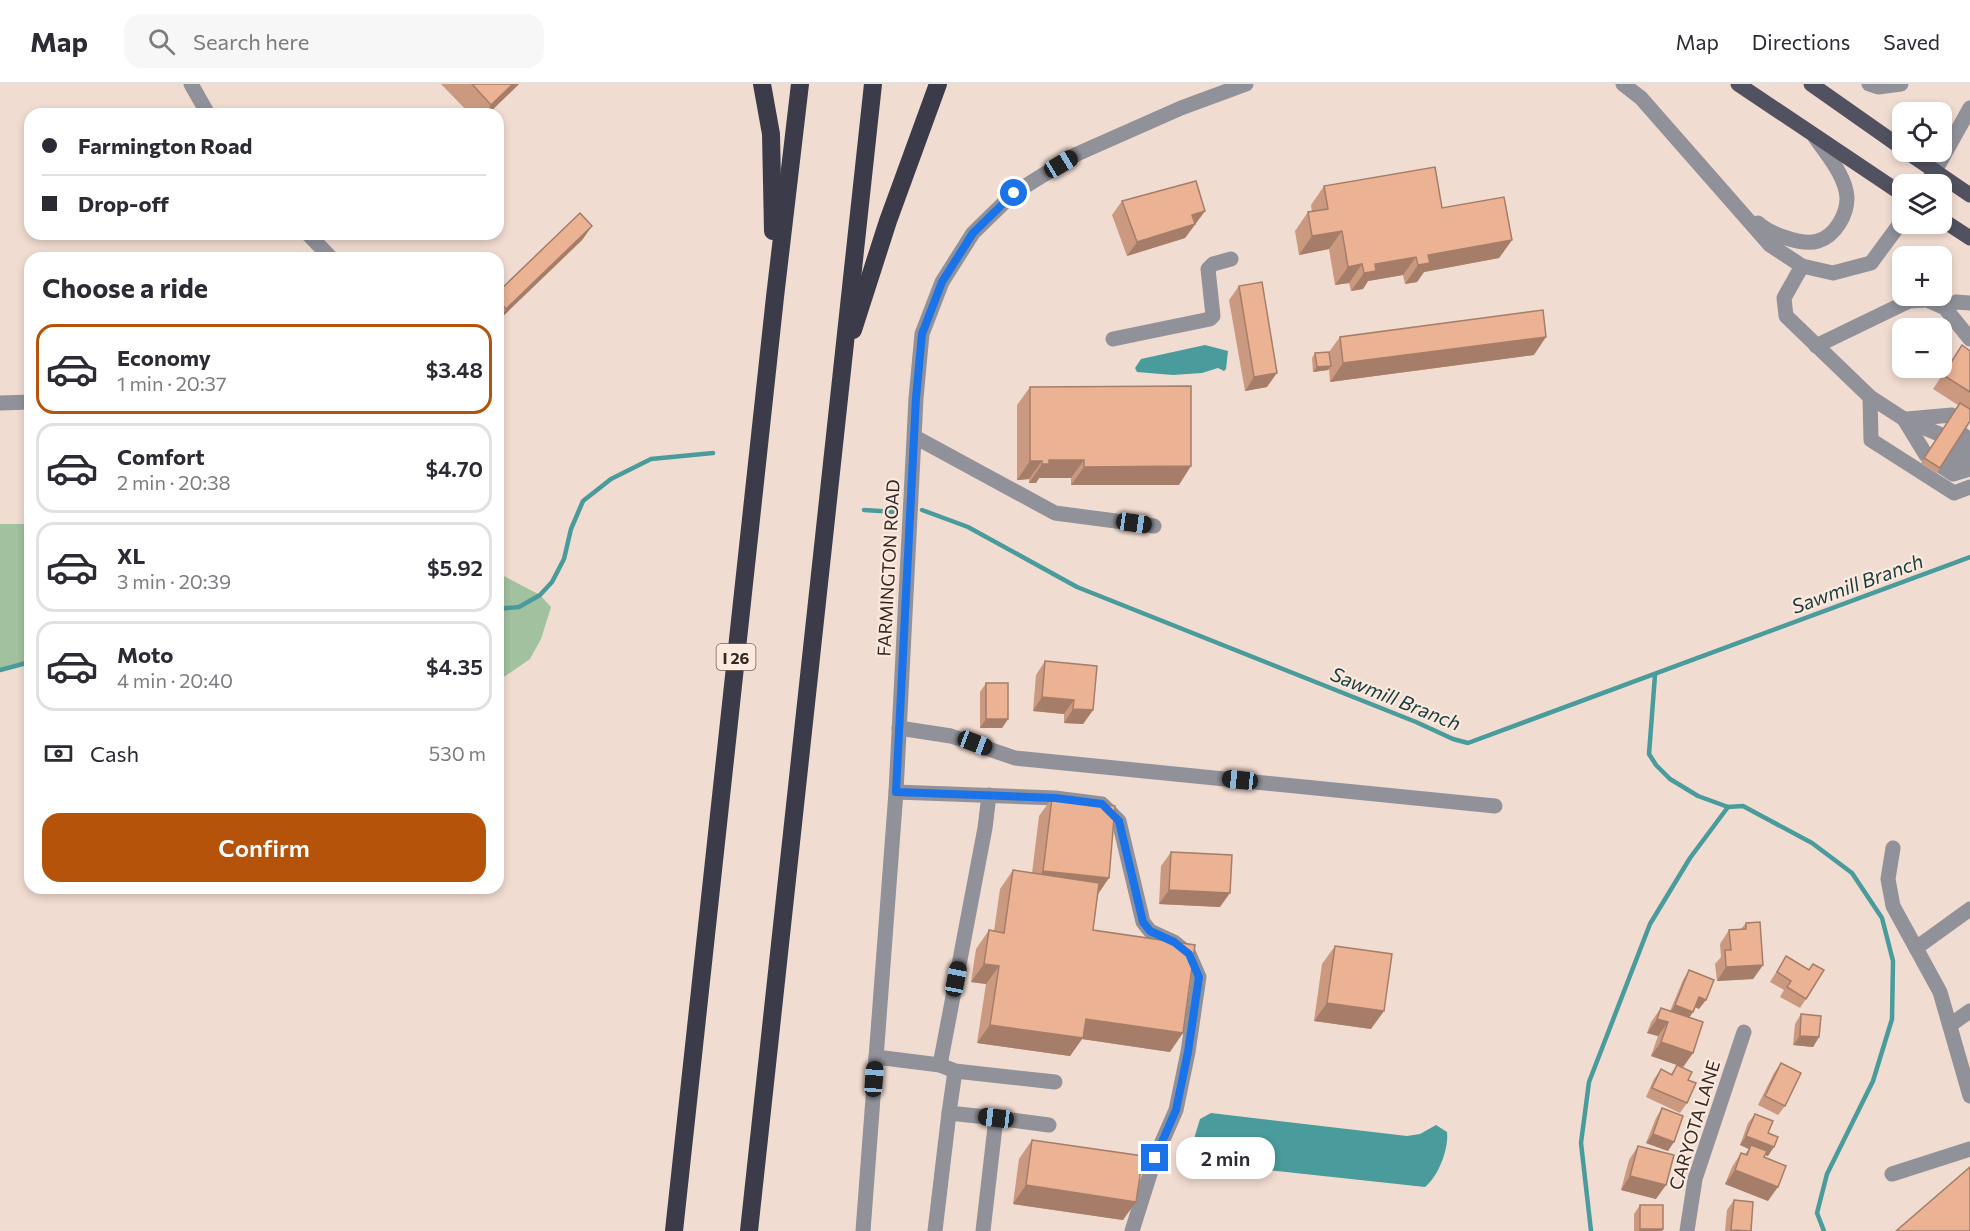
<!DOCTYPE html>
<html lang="en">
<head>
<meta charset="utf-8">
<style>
  :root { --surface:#fff; --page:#f7f7f7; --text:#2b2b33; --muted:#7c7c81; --line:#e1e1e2; --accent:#b45309 }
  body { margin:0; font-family:Commissioner,sans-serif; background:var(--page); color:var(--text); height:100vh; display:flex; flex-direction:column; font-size:22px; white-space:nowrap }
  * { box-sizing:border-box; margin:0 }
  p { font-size:20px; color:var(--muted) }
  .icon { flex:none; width:33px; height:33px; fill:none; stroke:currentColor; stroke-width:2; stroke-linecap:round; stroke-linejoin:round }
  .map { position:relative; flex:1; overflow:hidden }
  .panel { position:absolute; left:24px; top:168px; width:480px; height:642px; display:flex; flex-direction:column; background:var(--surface); border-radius:18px; box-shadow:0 3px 9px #0003 }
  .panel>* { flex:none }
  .hud { position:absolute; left:24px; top:24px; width:480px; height:132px; border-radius:18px; box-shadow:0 3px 9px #0003; display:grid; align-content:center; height:132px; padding:0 18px; background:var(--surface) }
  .fabs { position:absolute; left:1892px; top:18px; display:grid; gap:12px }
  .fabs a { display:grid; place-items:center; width:60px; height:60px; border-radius:12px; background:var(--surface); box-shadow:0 3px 9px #0003; font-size:30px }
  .end { position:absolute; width:27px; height:27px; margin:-14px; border:8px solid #1a73e8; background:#fff; box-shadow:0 0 0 3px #fff }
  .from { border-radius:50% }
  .bubble { position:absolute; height:42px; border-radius:18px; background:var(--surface); box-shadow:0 3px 9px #0003; font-size:20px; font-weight:600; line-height:42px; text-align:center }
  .car { position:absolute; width:18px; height:36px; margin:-18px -9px; border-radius:8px; box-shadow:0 0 4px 2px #0007; background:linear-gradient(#222 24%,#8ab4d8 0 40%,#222 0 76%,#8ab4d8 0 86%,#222 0) }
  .hud b { display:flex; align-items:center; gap:21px; height:57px; font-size:22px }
  .hud b+b { border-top:2px solid var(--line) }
  .hud i { width:15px; height:15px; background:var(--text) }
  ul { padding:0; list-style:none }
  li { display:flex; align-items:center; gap:18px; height:90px; margin:0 12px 9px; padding:0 6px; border:3px solid var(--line); border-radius:18px }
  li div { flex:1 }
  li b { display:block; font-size:22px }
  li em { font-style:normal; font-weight:600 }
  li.selected { border-color:var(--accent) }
  li>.icon { width:54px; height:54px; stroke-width:1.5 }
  h2 { padding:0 18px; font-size:27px; line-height:72px }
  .pay { display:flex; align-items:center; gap:15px; height:66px; padding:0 18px; font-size:22px }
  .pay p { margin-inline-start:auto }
  .button { display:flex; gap:12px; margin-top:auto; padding:12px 18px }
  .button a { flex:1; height:69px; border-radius:18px; background:var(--accent); color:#fff; font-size:24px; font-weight:600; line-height:69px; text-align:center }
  header { display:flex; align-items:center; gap:36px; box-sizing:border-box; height:84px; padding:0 30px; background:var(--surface); border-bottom:2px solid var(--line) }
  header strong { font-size:28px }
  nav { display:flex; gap:33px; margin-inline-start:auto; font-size:21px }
  .search { width:420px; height:54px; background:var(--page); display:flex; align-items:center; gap:15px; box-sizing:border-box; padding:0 21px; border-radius:18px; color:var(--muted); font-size:22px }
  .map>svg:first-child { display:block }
  .green { fill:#a2c29f }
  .water { fill:#499b9c }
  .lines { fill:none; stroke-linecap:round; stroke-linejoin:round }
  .stream { stroke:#499b9c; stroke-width:4.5 }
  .minor { stroke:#91919a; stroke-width:15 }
  .major { stroke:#51515f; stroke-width:15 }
  .highway { stroke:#3b3b4a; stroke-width:18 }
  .wall { fill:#cb997f }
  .shaded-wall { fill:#a57d68 }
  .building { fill:#ecb294; stroke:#a57d68; stroke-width:1.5 }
  .route { stroke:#1a73e8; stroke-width:8 }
  .labels { text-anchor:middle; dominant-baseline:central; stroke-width:4.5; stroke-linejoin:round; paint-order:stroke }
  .shield { fill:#fee9de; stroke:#6f635d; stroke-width:1.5 }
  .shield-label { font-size:16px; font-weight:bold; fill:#322a26 }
  .street-label { font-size:18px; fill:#322a26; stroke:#fee9de }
  .water-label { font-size:20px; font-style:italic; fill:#183f40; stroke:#fee9de }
</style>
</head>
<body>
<header>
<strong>Map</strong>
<div class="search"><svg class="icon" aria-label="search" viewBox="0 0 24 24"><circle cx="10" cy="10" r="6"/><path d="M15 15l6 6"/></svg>Search here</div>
<nav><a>Map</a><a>Directions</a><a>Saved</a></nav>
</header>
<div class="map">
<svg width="1970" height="1147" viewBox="0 0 1970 1147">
  <rect width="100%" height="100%" fill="#f1dcd1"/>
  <g class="green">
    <polygon points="0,440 30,440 30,578 0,586"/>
    <polygon points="498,489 540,511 551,523 541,555 530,575 498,597"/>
  </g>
  <g class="water">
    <polygon points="1205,261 1228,267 1226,285 1224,287 1218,284 1202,289 1173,291 1137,288 1135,284 1141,275"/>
    <path d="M 1211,1029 L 1407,1052 L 1420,1050 L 1436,1041 L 1447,1048 C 1449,1065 1438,1093 1425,1103 L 1203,1079 C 1186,1070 1196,1050 1200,1035 Z"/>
  </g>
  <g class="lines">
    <g class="stream">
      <polyline points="864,426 896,428"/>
      <polyline points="922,426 968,443 1077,503 1416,638 1453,655 1468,659 1970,473"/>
      <polyline points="498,525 519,523 540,511 552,498 564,475 571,445 583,417 611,395 651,375 713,369"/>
      <polyline points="0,586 30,578"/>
      <polyline points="1655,591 1649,670 1656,681 1670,695 1698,712 1728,723 1743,722 1812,759 1852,789 1882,834 1893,877 1892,935 1873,997 1827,1090 1817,1129 1824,1147"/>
      <polyline points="1591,1147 1581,1059 1589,998 1650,840 1690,774 1728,723"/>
    </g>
    <g class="minor">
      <polyline points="191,0 208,30"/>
      <polyline points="1623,0 1641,14 1770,161 1802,182 1833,189 1871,179 1902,137"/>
      <polyline points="1869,0 1878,3 1901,0"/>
      <polyline points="1935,87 1970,24"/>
      <path d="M 1758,139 C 1770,150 1802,162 1818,157 C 1835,152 1847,131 1847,114 C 1846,92 1827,71 1815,53"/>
      <polyline points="308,150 331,174"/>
      <polyline points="1802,182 1784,214 1786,232 1870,313 1904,335 1939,350"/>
      <polyline points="1945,224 1956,218 1970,219"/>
      <polyline points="1113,255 1210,235 1213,232 1208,185 1213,180 1231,175"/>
      <polyline points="1816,262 1909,217 1927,216 1945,224 1970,255"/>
      <polyline points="1870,313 1871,356 1954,409 1970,403"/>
      <polyline points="0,319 30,318"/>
      <polyline points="1904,335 1926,371"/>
      <polyline points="1907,335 1952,331"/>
      <polyline points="1962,350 1970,356"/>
      <polyline points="915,353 1055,429 1154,442"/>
      <polyline points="1955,361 1970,370"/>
      <polyline points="1948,371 1961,378 1970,379"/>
      <polyline points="1941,382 1953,390 1970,385"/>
      <polyline points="899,644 951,652 1015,674 1495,722"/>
      <polyline points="896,708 1055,714 1102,720 1119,737 1143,838 1150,847 1174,858 1189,870 1199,893 1188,968 1176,1026 1155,1074 1132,1147"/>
      <polyline points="1893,764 1888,795 1893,822 1940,908 1970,1012"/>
      <polyline points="1916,864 1970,825"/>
      <polyline points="1950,941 1970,927"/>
      <polyline points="876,973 940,981 955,987 1055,998"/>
      <polyline points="940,981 985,744 989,711"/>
      <polyline points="955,987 949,1029 996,1034 983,1147"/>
      <polyline points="996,1034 1049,1041"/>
      <polyline points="1892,1090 1970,1065"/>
      <polyline points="863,1147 896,708 916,314 922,250 942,198 973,149 1014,109 1077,70 1181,24 1246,0"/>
      <polyline points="935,1147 949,1029"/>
      <polyline points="1687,1147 1695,1095 1744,948"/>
    </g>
    <g class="major">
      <polyline points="1738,0 1902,110"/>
      <polyline points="1811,0 1902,64"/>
      <polyline points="1907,68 1970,111"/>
      <polyline points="1926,100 1935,87"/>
      <polyline points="1941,135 1970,154"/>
    </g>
    <g class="highway">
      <polyline points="762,0 771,50 773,147"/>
      <polyline points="853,246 888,137 938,0"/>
      <polyline points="674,1147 775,213 800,0"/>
      <polyline points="749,1147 873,0"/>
    </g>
  </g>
  <g class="wall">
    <polygon points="441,0 519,0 488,30 470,30"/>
    <polygon points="1324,102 1442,124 1512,156 1499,174 1424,188 1417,198 1405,200 1403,191 1368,197 1363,205 1351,207 1349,199 1335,201 1329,165 1299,171 1295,147 1308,128 1312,128 1311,121"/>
    <polygon points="1122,117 1205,127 1185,154 1127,172 1112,131"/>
    <polygon points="592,142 582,156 498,237 498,208"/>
    <polygon points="1239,202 1267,303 1245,307 1229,216"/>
    <polygon points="1340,253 1534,271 1330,298 1329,285 1328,286 1313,288 1312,274 1315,269 1329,268"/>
    <polygon points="1962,261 1970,267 1970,337 1937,389 1921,379 1958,321 1933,305"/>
    <polygon points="1030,303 1179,401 1071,401 1071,394 1039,394 1036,399 1029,399 1029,395 1017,396 1017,321"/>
    <polygon points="1045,577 1093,626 1083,640 1064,639 1064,630 1033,627 1036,591"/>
    <polygon points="986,599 1008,635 1002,644 980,644 980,608"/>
    <polygon points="1052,714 1098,810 1093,846 1170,968 1082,955 1070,972 977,959 986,900 971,898 976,865 989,846 994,847 1000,805 1013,786 1032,789 1039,732"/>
    <polygon points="1171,768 1220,823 1159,820 1161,782"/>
    <polygon points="1746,839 1763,881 1753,895 1717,897 1715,880 1721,873 1720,860 1729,846 1741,845"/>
    <polygon points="1335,862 1371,945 1314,937 1322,880"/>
    <polygon points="1786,872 1809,886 1813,880 1806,915 1800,924 1780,913 1784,906 1770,898"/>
    <polygon points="1689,886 1699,925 1695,923 1689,934 1693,969 1683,983 1651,972 1658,952 1647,949 1651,938 1661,924 1670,927 1683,896"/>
    <polygon points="1801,930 1819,953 1813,963 1793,961 1795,940"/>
    <polygon points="1781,979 1785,1022 1778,1031 1758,1021 1774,989"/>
    <polygon points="1677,981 1688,996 1687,1019 1680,1029 1646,1013 1654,995 1661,985 1671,990"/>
    <polygon points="1662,1024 1668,1067 1646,1059 1656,1034"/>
    <polygon points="1755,1030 1768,1049 1768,1072 1765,1071 1764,1073 1768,1117 1725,1100 1732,1083 1741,1069 1745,1070 1749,1065 1740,1061 1748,1039"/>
    <polygon points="1032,1056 1123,1136 1013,1120 1019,1075"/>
    <polygon points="1638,1062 1656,1115 1621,1106 1629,1076"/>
    <polygon points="1734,1116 1751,1147 1725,1147 1727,1126"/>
    <polygon points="1640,1121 1663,1145 1662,1147 1634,1147 1634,1130"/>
  </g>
  <g class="shaded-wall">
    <polygon points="513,0 519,0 488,30 485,30 491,21"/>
    <polygon points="1205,127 1185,154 1127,172 1137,158 1192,131"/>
    <polygon points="592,142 582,156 498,237 506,225"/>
    <polygon points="1342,147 1329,165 1299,171 1312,152"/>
    <polygon points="1512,156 1499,174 1424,188 1417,198 1405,200 1418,181 1428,171"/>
    <polygon points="1416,173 1403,191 1368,197 1363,205 1351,207 1364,189 1375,180"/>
    <polygon points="1362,180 1349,199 1335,201 1348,183"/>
    <polygon points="1546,253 1534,271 1330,298 1343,279"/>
    <polygon points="1331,282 1328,286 1313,288 1317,283"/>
    <polygon points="1277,289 1267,303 1245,307 1254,293"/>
    <polygon points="1049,376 1084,376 1071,394 1039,394 1036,399 1029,399 1042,380"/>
    <polygon points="1030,377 1042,377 1029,395 1017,396"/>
    <polygon points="1191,382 1179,401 1071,401 1084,383"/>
    <polygon points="1042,613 1074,616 1064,630 1033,627"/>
    <polygon points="1073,625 1093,626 1083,640 1064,639"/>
    <polygon points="986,635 1008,635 1002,644 980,644"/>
    <polygon points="1043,787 1109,794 1096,813 1030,805"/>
    <polygon points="1169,806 1230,809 1220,823 1159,820"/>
    <polygon points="984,880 999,882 986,900 971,898"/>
    <polygon points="1763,881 1753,895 1717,897 1726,883"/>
    <polygon points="1699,913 1706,916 1699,925 1693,922"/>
    <polygon points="1327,919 1384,927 1371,945 1314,937"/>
    <polygon points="1675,921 1693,928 1687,937 1669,930"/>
    <polygon points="1086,935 1183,949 1170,968 1082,955 1070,972 977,959 990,941"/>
    <polygon points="1657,935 1668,938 1658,952 1647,949"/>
    <polygon points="1800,952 1819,953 1813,963 1793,961"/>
    <polygon points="1661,958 1693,969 1683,983 1651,972"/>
    <polygon points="1653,1050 1674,1058 1668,1067 1646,1059"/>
    <polygon points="1746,1052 1774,1063 1768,1072 1750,1065 1751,1061 1749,1065 1740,1061"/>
    <polygon points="1735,1086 1778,1103 1768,1117 1725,1100"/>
    <polygon points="1630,1092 1666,1101 1656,1115 1621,1106"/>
    <polygon points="1026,1101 1136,1118 1123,1136 1013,1120"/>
    <polygon points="1640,1145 1663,1145 1662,1147 1639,1147"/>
  </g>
  <g class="building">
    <polygon points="472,0 513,0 491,21"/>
    <polygon points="1435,83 1442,124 1504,113 1512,156 1428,171 1430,179 1418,181 1416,173 1375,180 1376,187 1364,189 1362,180 1348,183 1342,147 1312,152 1308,128 1328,125 1324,102"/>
    <polygon points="1196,97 1205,127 1192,131 1195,140 1137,158 1122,117"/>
    <polygon points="580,129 592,142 506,225 498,216 498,208"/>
    <polygon points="1262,198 1277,289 1254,293 1239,202"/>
    <polygon points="1543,226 1546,253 1343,279 1340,253"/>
    <polygon points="1962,261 1970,267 1970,308 1943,291"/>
    <polygon points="1329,268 1331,282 1317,283 1315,269"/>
    <polygon points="1191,302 1191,382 1084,383 1084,376 1049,376 1049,380 1042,380 1042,377 1030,377 1030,303"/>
    <polygon points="1960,319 1970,325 1970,337 1940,384 1924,374"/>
    <polygon points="1045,577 1097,582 1093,626 1073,625 1074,616 1042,613"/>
    <rect x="986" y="599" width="22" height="36"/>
    <polygon points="1052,714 1115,722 1109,794 1043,787"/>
    <polygon points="1171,768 1232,771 1230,809 1169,806"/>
    <polygon points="1013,786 1099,799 1093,846 1195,861 1183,949 1086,935 1083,954 990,941 999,882 984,880 989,846 1004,849"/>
    <polygon points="1760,838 1763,881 1726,883 1725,866 1731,866 1729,846 1746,845 1746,839"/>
    <polygon points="1335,862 1392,870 1384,927 1327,919"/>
    <polygon points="1786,872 1809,886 1813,880 1824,886 1806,915 1787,903 1791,897 1777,888"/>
    <polygon points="1689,886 1714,896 1706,916 1699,913 1693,928 1675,921"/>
    <polygon points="1661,924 1703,938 1693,969 1661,958 1668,938 1657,935"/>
    <polygon points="1801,930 1821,932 1819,953 1800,952"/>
    <polygon points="1781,979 1801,989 1785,1022 1765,1012"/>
    <polygon points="1677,981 1692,988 1688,996 1696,999 1687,1019 1652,1004 1661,985 1672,991"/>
    <polygon points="1662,1024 1683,1032 1674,1058 1653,1050"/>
    <polygon points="1755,1030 1773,1037 1768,1049 1778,1053 1774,1063 1746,1052"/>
    <polygon points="1032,1056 1143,1072 1136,1118 1026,1101"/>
    <polygon points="1751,1061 1767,1067 1764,1073 1786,1082 1778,1103 1735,1086 1741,1069 1747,1071"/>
    <polygon points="1638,1062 1674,1071 1666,1101 1630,1092"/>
    <polygon points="1970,1083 1970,1147 1896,1147"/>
    <polygon points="1734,1116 1753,1118 1751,1147 1731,1146"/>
    <rect x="1640" y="1121" width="23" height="24"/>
  </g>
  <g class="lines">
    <polyline class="route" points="1014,109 973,149 942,198 922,250 916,314 896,708 1055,714 1102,720 1119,737 1143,838 1150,847 1174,858 1189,870 1199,893 1188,968 1176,1026 1155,1074"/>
  </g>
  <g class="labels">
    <rect class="shield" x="716.5" y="560" width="39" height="26" rx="4.5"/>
    <g class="shield-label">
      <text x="736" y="573">I 26</text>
    </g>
    <g class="street-label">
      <text transform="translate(888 484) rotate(-87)">FARMINGTON ROAD</text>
      <text transform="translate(1694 1041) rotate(-73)">CARYOTA LANE</text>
    </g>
    <g class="water-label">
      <text transform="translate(1857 499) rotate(-20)">Sawmill Branch</text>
      <text transform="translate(1396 614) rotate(22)">Sawmill Branch</text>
    </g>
  </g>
</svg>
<div class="fabs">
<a><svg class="icon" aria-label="locate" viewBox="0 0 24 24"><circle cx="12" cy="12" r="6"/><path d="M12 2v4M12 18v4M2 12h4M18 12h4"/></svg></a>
<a><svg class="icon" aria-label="layers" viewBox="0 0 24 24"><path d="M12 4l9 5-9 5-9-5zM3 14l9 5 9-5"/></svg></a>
<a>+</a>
<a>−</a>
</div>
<i class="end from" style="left:1014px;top:109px"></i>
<i class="end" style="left:1155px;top:1074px"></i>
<div class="bubble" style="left:1176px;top:1053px;width:99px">2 min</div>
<i class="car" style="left:1061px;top:80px;rotate:59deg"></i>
<i class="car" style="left:1134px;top:439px;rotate:98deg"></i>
<i class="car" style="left:975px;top:659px;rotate:111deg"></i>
<i class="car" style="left:1240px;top:696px;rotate:276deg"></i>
<i class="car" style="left:956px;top:895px;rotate:11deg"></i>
<i class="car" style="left:874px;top:995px;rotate:4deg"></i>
<i class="car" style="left:996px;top:1034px;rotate:277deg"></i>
<div class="hud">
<b><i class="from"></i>Farmington Road</b>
<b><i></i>Drop-off</b>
</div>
<section class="panel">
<h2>Choose a ride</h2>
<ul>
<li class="selected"><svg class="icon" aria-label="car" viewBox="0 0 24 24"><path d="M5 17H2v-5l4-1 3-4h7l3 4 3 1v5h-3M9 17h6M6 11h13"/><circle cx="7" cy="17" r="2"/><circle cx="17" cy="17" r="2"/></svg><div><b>Economy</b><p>1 min · 20:37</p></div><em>$3.48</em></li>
<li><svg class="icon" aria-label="car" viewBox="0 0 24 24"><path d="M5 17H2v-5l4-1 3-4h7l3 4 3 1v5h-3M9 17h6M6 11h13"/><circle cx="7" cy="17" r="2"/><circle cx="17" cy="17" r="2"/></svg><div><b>Comfort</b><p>2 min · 20:38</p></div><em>$4.70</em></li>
<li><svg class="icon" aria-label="car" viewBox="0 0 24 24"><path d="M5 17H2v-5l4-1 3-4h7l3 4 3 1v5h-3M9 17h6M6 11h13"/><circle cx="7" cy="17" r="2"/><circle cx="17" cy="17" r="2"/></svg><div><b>XL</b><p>3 min · 20:39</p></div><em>$5.92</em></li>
<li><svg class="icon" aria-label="car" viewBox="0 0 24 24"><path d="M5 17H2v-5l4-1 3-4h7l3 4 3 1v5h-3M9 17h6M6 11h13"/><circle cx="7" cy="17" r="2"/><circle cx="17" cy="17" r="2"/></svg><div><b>Moto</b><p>4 min · 20:40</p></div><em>$4.35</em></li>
</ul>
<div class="pay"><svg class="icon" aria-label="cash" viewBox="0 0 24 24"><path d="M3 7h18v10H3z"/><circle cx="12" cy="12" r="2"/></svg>Cash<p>530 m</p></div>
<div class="button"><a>Confirm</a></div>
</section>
</div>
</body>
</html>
